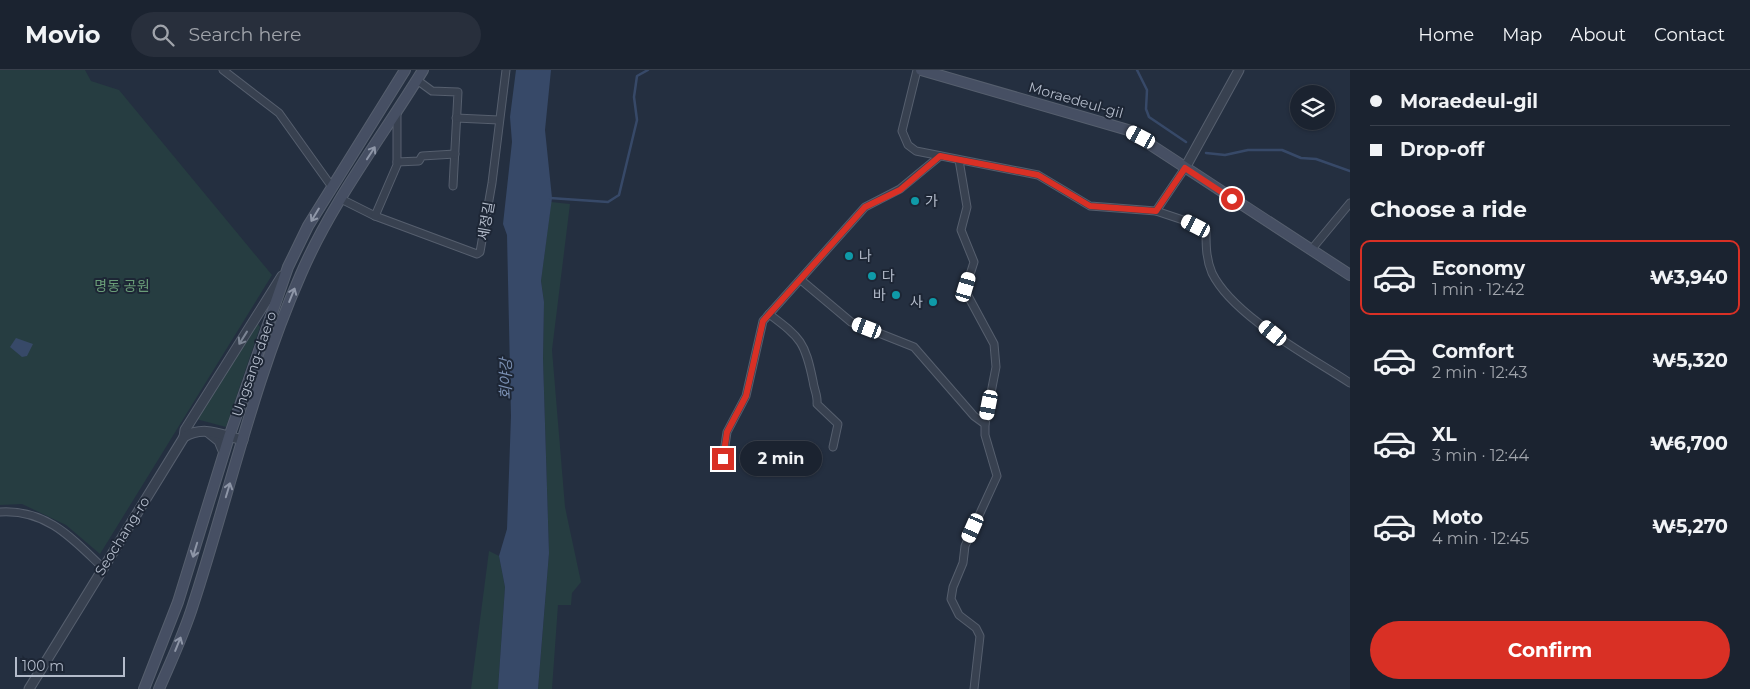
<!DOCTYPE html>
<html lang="en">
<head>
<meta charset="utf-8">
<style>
  :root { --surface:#1b2330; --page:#282f3c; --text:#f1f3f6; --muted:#a0a4ab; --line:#39404c; --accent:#d93025 }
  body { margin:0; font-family:Montserrat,"Noto Sans KR",sans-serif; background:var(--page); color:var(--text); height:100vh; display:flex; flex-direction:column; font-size:19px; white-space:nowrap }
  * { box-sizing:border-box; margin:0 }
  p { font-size:16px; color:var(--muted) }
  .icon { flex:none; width:28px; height:28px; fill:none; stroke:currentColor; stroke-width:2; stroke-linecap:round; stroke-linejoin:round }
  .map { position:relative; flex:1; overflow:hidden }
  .details { display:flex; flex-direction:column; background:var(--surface); width:400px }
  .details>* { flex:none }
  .top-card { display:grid; align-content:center; height:110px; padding:0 20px; background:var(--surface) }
  .controls { position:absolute; left:1290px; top:15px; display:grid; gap:10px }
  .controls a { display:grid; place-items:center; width:45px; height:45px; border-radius:50%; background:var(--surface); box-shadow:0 1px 4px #0004,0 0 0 1px var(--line); font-size:25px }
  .scale { position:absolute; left:15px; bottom:12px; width:110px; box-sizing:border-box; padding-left:5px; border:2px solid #b4bccb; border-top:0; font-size:14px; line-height:18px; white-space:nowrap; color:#b4bccb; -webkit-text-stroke:4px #1d2635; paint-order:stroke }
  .end { position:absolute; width:22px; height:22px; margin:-11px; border:6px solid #d93025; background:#fff; box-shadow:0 0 0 2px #fff }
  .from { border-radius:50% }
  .bubble { position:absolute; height:35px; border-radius:18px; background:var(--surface); box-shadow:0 1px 4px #0004,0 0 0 1px var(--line); font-size:16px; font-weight:700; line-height:35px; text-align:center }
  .car { position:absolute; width:15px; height:30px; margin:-15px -8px; border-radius:6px; box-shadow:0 0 4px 1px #0007; background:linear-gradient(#fff 24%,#345 0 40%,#fff 0 76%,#345 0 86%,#fff 0) }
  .top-card b { display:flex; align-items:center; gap:18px; height:48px; font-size:19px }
  .top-card b+b { border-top:1px solid var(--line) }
  .top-card i { width:12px; height:12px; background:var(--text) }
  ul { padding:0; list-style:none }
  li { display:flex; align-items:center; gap:15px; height:75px; margin:0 10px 8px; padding:0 10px; border:2px solid transparent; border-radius:10px }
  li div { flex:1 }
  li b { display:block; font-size:19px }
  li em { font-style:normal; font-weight:700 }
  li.selected { border-color:var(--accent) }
  li>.icon { width:45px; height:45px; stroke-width:1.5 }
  h2 { padding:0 20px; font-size:22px; line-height:60px }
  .button { display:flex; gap:10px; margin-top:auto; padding:10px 20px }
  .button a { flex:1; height:58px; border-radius:30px; background:var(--accent); color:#fff; font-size:20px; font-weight:700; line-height:58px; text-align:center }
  header { display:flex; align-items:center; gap:30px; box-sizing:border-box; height:70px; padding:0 25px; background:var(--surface); border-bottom:1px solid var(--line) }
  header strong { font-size:24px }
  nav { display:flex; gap:28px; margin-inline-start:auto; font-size:18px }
  .search { width:350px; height:45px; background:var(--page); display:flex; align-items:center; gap:12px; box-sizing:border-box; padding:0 18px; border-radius:28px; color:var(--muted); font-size:19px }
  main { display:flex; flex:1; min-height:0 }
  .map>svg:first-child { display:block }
  .green { fill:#263d41 }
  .water { fill:#374968 }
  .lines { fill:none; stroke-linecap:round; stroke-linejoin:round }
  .stream { stroke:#374968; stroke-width:2.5 }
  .minor-casing { stroke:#565f6e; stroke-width:9 }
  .tertiary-casing { stroke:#565f6e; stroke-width:11 }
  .secondary-casing { stroke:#565f6e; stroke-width:12 }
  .minor { stroke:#384150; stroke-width:7 }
  .tertiary { stroke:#384150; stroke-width:9 }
  .secondary { stroke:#464f63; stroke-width:10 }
  .oneway { stroke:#8e96a7 }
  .oneway2 { stroke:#7c8594 }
  .route { stroke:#d93025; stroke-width:6 }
  .culture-dot { fill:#0f9aa8; stroke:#1d2635; stroke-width:2 }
  .labels { text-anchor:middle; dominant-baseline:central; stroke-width:4; stroke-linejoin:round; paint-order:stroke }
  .street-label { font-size:14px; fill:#b4bccb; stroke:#1d2635 }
  .poi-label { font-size:14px; fill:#b4bccb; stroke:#1d2635; text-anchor:start }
  .park-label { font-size:14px; fill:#6a9d78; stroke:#1d2635 }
  .water-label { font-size:15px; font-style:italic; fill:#7b90b3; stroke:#1d2635 }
</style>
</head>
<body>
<header>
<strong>Movio</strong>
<div class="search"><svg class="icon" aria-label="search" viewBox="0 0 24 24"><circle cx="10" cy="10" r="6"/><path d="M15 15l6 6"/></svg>Search here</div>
<nav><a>Home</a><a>Map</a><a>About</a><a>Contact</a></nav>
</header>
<main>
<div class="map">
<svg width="1350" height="619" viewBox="0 0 1350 619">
  <rect width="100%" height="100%" fill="#242f40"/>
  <g class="green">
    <polygon points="0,0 85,0 91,11 119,20 272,205 100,484 66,455 22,434 0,435"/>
    <polygon points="551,132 570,134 552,280 565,437 581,512 572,523 571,535 558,535 552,619 538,619 549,483 543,289 544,232 541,211"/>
    <polygon points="258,254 260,257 226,357 196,349 255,255"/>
    <polygon points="489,481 499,486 505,517 498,619 471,619"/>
  </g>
  <g class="water">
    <polygon points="516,0 551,0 545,60 552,128 541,211 544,232 543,289 549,483 538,619 498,619 505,517 499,486 507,459 511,346 507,165 503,154 512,72 510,47"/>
    <polygon points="16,268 33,274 27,286 22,287 10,277"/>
  </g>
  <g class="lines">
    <g class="stream">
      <polyline points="1137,0 1147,20 1146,39 1149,47 1186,72"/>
      <polyline points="1206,83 1225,85 1248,80 1282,80 1301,88 1316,89 1350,101"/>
      <polyline points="550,128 608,132 619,125 637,50 634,27 637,6 648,0"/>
    </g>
    <g class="minor-casing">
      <g id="minor">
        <polyline points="223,0 279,43 332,117"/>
        <path d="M 917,0 L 902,61 L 908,75 L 916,81 L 1038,105 L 1090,136 L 1156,141 L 1186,151 L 1206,161 C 1206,175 1206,189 1212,203 C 1233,246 1309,286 1350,313"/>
        <polyline points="417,10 432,21 458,22 453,116"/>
        <polyline points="456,48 499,50"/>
        <polyline points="959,90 967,137 961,160 974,192 966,217 967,224 994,274 996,297 985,354"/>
        <polyline points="397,92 419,91 422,86 455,84"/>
        <polyline points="341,129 375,146 477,184 480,182 492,113 506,0"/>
        <polyline points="1156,141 1185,98"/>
        <polyline points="375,146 397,95 397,41"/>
        <polyline points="1311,180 1350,133"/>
        <polyline points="801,210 851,252 914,277 974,346 985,354 985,365 997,406 965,476 963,493 953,517 951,529 959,545 976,558 980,566 974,619"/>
        <path d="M 769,244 C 801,268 805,272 813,311 C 814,320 818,325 817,334 L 838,354 L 833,377"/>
        <polyline points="723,389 727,362 746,326 763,251 865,137 900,119 940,86"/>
        <path d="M 0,442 C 46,439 72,468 102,497"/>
      </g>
    </g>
    <g class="tertiary-casing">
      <g id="tertiary">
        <polyline points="1185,98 1239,0"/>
        <polyline points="209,363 219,371 224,383"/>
        <polyline points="184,367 185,360 282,206"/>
        <path d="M 29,619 L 184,367 C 204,355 221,365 243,370"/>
      </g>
    </g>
    <g class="secondary-casing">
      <g id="secondary">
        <polyline points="921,0 1128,60 1350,205"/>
        <polyline points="144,619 178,532 229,367 288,197 308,156 405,0"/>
        <path d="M 159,619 C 171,591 184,564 193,535 C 229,425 254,310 301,204 C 332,132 382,67 423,0"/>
      </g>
    </g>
    <use href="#minor" class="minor"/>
    <use href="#tertiary" class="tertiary"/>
    <use href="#secondary" class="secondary"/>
  </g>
  <defs><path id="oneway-shaft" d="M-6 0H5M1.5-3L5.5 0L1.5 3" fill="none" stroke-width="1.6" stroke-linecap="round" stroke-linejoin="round" transform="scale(1.25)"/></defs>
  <g class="oneway">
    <use href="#oneway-shaft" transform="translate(371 83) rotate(-57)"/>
    <use href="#oneway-shaft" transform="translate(315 145) rotate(121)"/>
    <use href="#oneway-shaft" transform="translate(292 225) rotate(-68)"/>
    <use href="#oneway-shaft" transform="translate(228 420) rotate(-73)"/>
    <use href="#oneway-shaft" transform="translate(195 480) rotate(107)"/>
    <use href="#oneway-shaft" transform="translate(178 574) rotate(-68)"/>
  </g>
  <use class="oneway2" href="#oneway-shaft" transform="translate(243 268) rotate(122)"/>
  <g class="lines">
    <polyline class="route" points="723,389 727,362 746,326 763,251 865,137 900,120 940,86 1038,105 1090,136 1156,141 1185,98 1232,129"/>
  </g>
  <g class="culture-dot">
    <circle cx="915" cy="131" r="5"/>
    <circle cx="849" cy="186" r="5"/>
    <circle cx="872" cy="206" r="5"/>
    <circle cx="896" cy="225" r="5"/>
    <circle cx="933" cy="232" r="5"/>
  </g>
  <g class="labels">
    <g class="street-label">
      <text transform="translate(1076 30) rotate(16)">Moraedeul-gil</text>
      <text transform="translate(486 151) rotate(-80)">세정길</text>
      <text transform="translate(254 294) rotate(-71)">Ungsang-daero</text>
      <text transform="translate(122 466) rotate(-58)">Seochang-ro</text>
    </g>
    <g class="poi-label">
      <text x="925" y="131">가</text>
      <text x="859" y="186">나</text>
      <text x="882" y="206">다</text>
      <text x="886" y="225" text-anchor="end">바</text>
      <text x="923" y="232" text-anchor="end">사</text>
    </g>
    <g class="park-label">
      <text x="122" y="216">명동 공원</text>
    </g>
    <g class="water-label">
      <text transform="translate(505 309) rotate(-90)">회야강</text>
    </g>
  </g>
</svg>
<div class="controls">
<a><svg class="icon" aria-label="layers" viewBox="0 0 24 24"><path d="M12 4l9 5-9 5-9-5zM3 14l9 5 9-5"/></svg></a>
</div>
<div class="scale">100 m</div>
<i class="end from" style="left:1232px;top:129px"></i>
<i class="end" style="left:723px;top:389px"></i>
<div class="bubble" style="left:740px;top:371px;width:82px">2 min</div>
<i class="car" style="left:1141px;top:67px;rotate:298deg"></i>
<i class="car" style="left:1196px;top:156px;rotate:297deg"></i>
<i class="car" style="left:966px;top:217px;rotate:17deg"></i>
<i class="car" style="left:867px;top:258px;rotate:291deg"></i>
<i class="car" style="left:1273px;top:263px;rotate:309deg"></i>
<i class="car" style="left:989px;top:335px;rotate:191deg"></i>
<i class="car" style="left:973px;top:458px;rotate:204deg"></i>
</div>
<section class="details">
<div class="top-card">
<b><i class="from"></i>Moraedeul-gil</b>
<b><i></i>Drop-off</b>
</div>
<h2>Choose a ride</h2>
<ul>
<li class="selected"><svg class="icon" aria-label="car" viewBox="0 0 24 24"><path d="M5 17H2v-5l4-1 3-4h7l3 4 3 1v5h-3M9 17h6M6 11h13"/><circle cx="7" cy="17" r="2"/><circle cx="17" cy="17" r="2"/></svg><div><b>Economy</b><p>1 min · 12:42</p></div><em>₩3,940</em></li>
<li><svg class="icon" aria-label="car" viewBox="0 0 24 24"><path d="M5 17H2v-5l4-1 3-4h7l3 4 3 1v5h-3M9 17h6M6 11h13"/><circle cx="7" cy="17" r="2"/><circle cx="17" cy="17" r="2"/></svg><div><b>Comfort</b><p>2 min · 12:43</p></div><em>₩5,320</em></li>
<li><svg class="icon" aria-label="car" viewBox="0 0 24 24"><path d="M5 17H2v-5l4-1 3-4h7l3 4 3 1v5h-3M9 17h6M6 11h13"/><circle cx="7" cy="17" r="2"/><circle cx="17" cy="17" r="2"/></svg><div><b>XL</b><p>3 min · 12:44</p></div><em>₩6,700</em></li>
<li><svg class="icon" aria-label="car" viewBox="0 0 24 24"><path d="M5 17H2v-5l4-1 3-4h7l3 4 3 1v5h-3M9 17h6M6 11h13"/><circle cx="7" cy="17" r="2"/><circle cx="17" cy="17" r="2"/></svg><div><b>Moto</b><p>4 min · 12:45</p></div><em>₩5,270</em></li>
</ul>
<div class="button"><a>Confirm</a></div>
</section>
</main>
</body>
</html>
